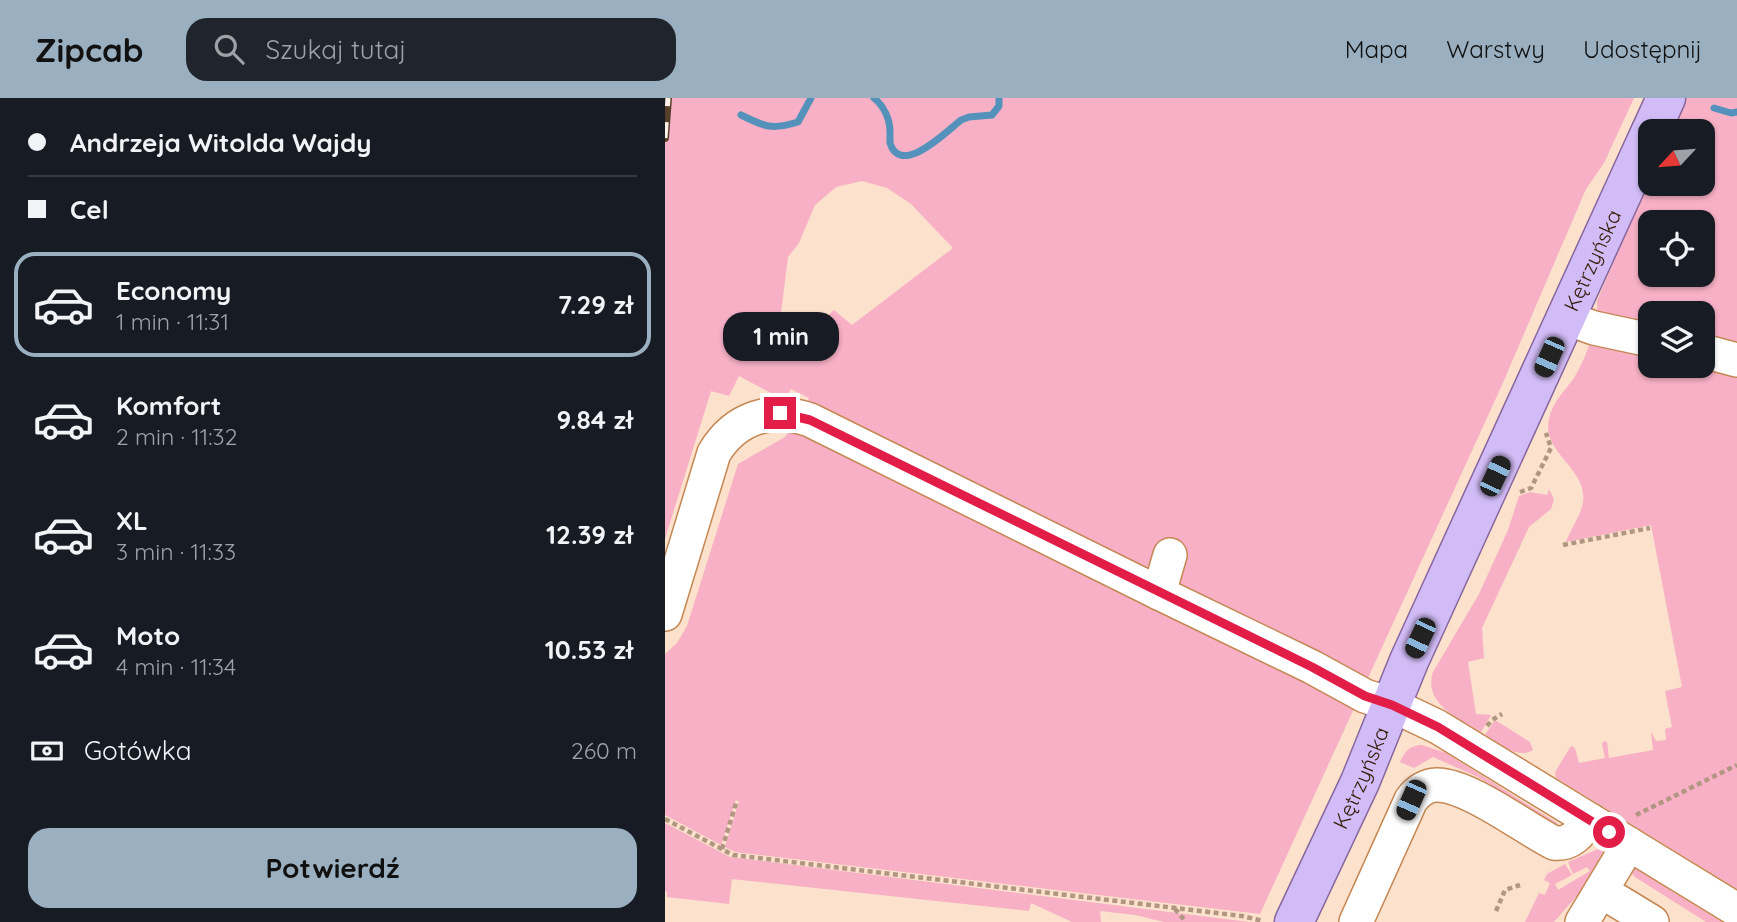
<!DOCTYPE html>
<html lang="pl">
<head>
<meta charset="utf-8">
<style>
  :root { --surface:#171b24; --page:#20242c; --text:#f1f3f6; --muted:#9ea1a6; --line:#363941; --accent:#9ab0c0 }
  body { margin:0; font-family:Quicksand,sans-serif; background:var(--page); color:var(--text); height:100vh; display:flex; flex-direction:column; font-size:26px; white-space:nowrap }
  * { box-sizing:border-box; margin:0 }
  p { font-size:23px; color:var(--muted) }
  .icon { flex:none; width:38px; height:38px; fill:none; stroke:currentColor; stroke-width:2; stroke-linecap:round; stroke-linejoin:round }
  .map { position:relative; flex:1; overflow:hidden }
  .drawer { display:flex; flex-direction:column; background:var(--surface); width:665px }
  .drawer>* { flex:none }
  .guide { display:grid; align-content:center; height:154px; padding:0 28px; background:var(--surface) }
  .needle { width:46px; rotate:244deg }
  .controls { position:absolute; left:973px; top:21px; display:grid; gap:14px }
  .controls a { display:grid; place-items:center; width:77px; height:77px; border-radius:14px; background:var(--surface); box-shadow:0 2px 5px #0004; font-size:35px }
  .end { position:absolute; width:32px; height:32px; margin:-16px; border:9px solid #e11d48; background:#fff; box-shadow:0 0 0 4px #fff }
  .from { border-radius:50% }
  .bubble { position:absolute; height:49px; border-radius:21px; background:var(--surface); box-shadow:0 2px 5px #0004; font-size:23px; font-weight:800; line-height:49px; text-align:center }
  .car { position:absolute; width:21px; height:42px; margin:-21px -10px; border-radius:9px; box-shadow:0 0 5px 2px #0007; background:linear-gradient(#222 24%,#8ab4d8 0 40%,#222 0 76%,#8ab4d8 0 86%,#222 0) }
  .guide b { display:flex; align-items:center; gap:24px; height:66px; font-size:26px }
  .guide b+b { border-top:2px solid var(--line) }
  .guide i { width:18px; height:18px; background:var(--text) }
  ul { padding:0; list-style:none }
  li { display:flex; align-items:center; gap:21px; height:105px; margin:0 14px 10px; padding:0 14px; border:4px solid transparent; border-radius:21px }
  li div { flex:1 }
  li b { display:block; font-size:26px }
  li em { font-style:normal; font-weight:800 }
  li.current { border-color:var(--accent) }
  li>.icon { width:63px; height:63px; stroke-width:1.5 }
  .pay { display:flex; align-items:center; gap:18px; height:77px; padding:0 28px; font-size:26px }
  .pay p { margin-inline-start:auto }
  .primary-button { display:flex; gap:14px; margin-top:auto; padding:14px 28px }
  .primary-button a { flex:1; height:80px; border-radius:21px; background:var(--accent); color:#111; font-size:28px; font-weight:800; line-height:80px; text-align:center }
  header { display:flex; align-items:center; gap:42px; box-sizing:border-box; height:98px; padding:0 35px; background:var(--accent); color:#111 }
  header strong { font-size:33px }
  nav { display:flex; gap:38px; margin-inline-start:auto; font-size:24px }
  .search { width:490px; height:63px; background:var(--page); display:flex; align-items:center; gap:18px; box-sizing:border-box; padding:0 24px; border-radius:21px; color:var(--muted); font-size:26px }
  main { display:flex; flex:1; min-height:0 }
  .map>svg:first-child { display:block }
  .green { fill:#f7b0c5; fill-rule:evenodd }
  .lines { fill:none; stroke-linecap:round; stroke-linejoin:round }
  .stream { stroke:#5592bb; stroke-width:7 }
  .minor-casing { stroke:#c58753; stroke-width:36 }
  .major-casing { stroke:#87679e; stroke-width:41 }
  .path { stroke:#b19781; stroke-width:4.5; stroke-dasharray:5 3.5; stroke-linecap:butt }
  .minor { stroke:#fff; stroke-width:33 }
  .major { stroke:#d2bcf7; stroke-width:38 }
  .rail-casing { stroke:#583f29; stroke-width:8 }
  .rail { stroke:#fff1e7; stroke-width:5; stroke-dasharray:16; stroke-linecap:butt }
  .route { stroke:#e11d48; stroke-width:9 }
  .labels { text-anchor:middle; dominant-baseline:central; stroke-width:5; stroke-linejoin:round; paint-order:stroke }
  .street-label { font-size:21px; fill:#341b05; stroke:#fff1e7 }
</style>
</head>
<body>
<header>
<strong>Zipcab</strong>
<div class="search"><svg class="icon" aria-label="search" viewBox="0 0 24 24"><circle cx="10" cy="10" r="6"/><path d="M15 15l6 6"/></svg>Szukaj tutaj</div>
<nav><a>Mapa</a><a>Warstwy</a><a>Udostępnij</a></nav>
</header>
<main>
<section class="drawer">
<div class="guide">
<b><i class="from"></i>Andrzeja Witolda Wajdy</b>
<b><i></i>Cel</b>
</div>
<ul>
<li class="current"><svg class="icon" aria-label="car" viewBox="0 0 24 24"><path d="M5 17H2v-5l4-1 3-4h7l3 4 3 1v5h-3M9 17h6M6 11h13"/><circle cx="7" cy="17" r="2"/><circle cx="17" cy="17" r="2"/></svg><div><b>Economy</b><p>1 min · 11:31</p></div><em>7.29 zł</em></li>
<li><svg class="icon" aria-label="car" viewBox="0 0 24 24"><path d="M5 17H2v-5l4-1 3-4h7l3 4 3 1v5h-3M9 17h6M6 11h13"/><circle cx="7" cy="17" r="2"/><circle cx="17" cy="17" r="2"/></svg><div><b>Komfort</b><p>2 min · 11:32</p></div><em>9.84 zł</em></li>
<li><svg class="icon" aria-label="car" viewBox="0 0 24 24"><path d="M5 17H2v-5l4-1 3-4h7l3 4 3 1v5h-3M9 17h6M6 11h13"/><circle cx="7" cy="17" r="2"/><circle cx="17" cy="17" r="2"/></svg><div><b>XL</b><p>3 min · 11:33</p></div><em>12.39 zł</em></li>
<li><svg class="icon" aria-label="car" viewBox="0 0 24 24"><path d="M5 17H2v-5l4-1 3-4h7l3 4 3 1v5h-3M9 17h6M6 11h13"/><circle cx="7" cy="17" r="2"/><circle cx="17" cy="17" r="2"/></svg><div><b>Moto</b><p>4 min · 11:34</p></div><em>10.53 zł</em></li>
</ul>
<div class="pay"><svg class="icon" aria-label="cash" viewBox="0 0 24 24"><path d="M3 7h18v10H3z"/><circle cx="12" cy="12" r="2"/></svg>Gotówka<p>260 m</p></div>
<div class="primary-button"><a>Potwierdź</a></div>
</section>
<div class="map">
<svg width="1072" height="824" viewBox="0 0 1072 824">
  <rect width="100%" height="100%" fill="#fce1cc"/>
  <g class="green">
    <path d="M 0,0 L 969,0 L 939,65 L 921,91 L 837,287 L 595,816 L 70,754 L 60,749 L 74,703 L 71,702 L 56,747 L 0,717 L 0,556 L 12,545 L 22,528 L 73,366 L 120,339 L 127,329 L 131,328 L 144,300 L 126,291 L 121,299 L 117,301 L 74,278 L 64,298 L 46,293 L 0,441 ZM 197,83 L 222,90 L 246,106 L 288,150 L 187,227 L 169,212 L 148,232 L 116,215 L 123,159 L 134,145 L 150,107 L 171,89 Z"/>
    <path d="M 1021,0 L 1072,0 L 1072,791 L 891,680 L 890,674 L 906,648 L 910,650 L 914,665 L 940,660 L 937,646 L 939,643 L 942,644 L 944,660 L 988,652 L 986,634 L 991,643 L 1001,642 L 1000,631 L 1007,629 L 1000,593 L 1017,589 L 986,427 L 901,444 C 906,430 916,418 918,404 C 923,370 876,355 884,321 C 887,304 900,293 909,280 C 920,262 928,239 932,219 C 933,214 932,208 932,203 L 985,78 L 985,86 L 1038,86 L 1038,33 L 1006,33 ZM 985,124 L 1038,124 L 1038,177 L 985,177 ZM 985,215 L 1038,215 L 1038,268 L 985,268 Z"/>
    <path d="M 884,391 L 889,401 L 886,411 L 864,429 L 817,530 L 819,560 L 803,564 L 811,616 L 826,617 L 816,634 C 793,620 758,606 768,574 L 814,496 L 843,432 L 854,398 L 865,394 L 882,397 Z"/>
    <path d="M 830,622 L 865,644 L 868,652 C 852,662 834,645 820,637 Z"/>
    <path d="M 757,647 L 781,655 L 892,725 L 891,728 L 813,679 L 768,659 L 749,670 L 735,664 C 741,652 744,648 757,647 Z"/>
    <polygon points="0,725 65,759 584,824 499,824 470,817 435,813 436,824 407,824 366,805 364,813 67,781 64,806 2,799 2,794 0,793"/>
    <polygon points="933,751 939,754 935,771 889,824 860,824 874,795 880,797 885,785 879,782 882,776 900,766 907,777 890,786 893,792 925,773 922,769 908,776 903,764"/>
    <polygon points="966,768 1057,824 1041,824 970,779 966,775"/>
  </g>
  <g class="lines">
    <g class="stream">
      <path d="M 209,0 C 219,8 225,21 225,34 C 225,36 225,42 225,45 C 236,80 283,32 296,22 L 304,19 L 327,17 L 334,8 L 334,0"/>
      <polyline points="1049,10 1066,15 1072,14"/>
      <path d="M 76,17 C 100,29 107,32 133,24 L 146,0"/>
    </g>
    <g class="minor-casing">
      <g id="minor">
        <polyline points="901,220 929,230 985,242"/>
        <polyline points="1038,253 1072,262"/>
        <polyline points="505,457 494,495 647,569 700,598 727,607 773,629 1072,812"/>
        <path d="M 0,516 L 49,355 C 70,320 106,308 145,322 L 494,495"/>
        <polyline points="936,793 987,824"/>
        <path d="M 691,824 L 746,702 C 752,694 762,686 773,687 C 805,688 859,730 889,745 C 906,747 915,735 925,722"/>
        <polyline points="917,824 964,746"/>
      </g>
    </g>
    <g class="major-casing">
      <g id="major">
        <polyline points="986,33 1001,0"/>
        <path id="s1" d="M 629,824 L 695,684 L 744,563 L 985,35"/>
      </g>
    </g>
    <g class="path">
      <polyline points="855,394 866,390 886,350 881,335"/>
      <polyline points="898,447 985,430"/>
      <polyline points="822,628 827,622 837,616"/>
      <polyline points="971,717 1072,667"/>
      <polyline points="0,721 68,757 577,818 598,823"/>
      <polyline points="57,751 72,702"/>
      <polyline points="510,811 521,824"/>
      <polyline points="831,813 840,792 855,787"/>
    </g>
    <use href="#minor" class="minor"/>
    <use href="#major" class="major"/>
    <g class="rail-casing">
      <polyline id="rail" points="0,40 3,0"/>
    </g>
    <use href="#rail" class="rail"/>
  </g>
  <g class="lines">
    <polyline class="route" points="115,315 145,322 647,569 700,598 727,607 773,629 944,734"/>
  </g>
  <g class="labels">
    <g class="street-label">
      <text stroke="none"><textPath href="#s1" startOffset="726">Kętrzyńska</textPath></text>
      <text stroke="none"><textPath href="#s1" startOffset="159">Kętrzyńska</textPath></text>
    </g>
  </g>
</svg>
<div class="controls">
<a><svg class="needle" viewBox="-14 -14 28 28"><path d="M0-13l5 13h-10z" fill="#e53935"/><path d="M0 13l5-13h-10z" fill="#9ea1a6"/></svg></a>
<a><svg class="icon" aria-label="locate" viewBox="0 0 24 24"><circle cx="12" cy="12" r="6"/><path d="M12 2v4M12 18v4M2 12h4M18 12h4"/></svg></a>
<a><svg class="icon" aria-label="layers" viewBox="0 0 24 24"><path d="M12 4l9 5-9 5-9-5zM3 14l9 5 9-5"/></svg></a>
</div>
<i class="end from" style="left:944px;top:734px"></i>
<i class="end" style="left:115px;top:315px"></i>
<div class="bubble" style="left:58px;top:214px;width:116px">1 min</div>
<i class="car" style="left:884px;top:259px;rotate:204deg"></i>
<i class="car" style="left:830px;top:378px;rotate:25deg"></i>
<i class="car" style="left:755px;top:540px;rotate:205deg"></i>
<i class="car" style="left:746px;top:702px;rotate:204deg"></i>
</div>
</main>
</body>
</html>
